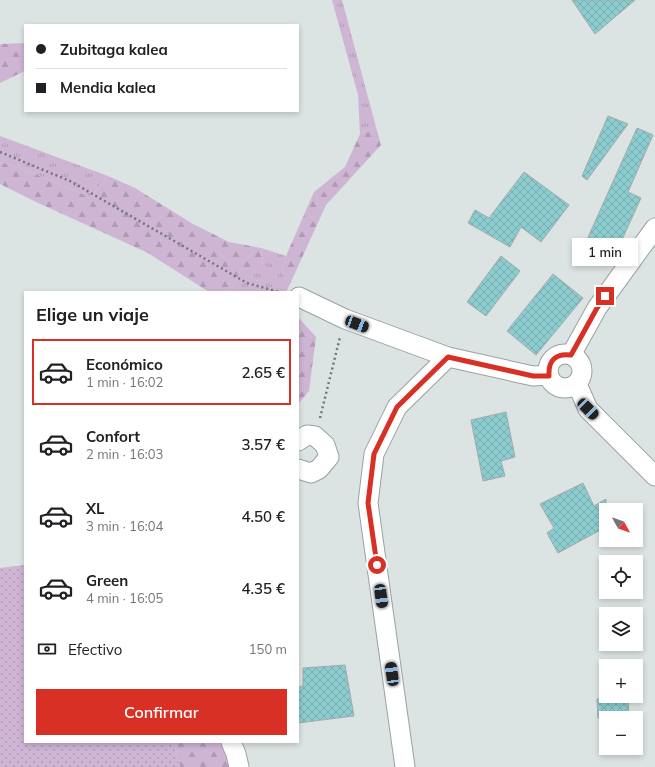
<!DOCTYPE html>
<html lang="es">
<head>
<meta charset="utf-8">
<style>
  :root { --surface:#fff; --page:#f2f2f2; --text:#202124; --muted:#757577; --line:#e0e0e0; --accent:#d93025 }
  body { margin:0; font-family:Mulish,sans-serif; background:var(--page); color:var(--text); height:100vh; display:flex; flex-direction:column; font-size:15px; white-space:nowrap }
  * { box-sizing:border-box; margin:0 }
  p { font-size:13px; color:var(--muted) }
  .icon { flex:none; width:22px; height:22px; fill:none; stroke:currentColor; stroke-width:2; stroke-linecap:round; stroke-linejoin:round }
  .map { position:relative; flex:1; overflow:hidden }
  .panel { position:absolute; left:24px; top:291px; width:275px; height:452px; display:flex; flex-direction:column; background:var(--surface); border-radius:0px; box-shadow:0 2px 6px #0003 }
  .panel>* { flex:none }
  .top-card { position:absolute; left:24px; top:24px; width:275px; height:88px; border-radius:0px; box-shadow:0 2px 6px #0003; display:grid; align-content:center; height:88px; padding:0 12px; background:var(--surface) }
  .needle { width:26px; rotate:130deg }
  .buttons { position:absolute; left:599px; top:503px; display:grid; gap:8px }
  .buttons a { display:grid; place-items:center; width:44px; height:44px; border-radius:0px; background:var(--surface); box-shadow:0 2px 6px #0003; font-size:20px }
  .end { position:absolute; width:18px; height:18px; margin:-9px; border:5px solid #d93025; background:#fff; box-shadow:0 0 0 2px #fff }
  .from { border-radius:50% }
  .bubble { position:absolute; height:28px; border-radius:0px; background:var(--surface); box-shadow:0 2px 6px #0003; font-size:13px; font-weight:600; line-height:28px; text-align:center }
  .car { position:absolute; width:12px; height:24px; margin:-12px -6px; border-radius:5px; box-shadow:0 0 3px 1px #0007; background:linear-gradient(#222 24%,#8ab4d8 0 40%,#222 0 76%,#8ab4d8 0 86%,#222 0) }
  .top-card b { display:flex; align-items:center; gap:14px; height:38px; font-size:15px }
  .top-card b+b { border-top:1px solid var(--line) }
  .top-card i { width:10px; height:10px; background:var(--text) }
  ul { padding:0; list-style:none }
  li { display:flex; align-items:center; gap:12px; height:66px; margin:0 8px 6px; padding:0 4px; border:2px solid transparent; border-radius:0px }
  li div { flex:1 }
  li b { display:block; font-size:15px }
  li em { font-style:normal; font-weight:600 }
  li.current { border-color:var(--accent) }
  li>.icon { width:36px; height:36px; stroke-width:1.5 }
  h2 { padding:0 12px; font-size:18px; line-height:48px }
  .pay { display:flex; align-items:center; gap:10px; height:44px; padding:0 12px; font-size:15px }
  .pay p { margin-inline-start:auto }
  .button { display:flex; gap:8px; margin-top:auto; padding:8px 12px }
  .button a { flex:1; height:46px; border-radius:0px; background:var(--accent); color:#fff; font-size:16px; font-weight:600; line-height:46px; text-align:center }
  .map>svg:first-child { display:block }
  .grass { fill:url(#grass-tufts) }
  .forest { fill:url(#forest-firs) }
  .garden { fill:url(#garden-dots) }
  .building { fill:url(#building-cross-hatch); stroke:#a4aaaa }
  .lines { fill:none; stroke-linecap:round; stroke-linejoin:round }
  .street-casing { stroke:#9ba1a1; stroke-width:21 }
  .path { stroke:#727676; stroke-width:2.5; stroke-dasharray:2 3; stroke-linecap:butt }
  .street { stroke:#fff; stroke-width:19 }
  .route { stroke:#d93025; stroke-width:5 }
</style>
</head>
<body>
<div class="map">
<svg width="655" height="767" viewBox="0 0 655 767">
  <defs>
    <pattern id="grass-tufts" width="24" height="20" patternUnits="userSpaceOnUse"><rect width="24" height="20" fill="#ceb5d4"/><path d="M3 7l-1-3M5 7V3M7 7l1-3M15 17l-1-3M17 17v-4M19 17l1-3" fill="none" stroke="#b09bb5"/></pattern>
    <pattern id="forest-firs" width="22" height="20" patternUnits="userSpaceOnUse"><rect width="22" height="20" fill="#ceb5d4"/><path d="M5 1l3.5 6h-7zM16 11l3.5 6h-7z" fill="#b09bb5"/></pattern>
    <pattern id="garden-dots" width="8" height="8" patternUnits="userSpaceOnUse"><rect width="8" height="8" fill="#ceb5d4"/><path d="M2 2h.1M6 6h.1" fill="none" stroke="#b09bb5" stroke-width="1.8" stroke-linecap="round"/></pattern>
    <pattern id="building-cross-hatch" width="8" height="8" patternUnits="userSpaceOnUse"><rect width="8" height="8" fill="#8ccccf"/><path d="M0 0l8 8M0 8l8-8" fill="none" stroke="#78aeb1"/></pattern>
  </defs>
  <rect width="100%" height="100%" fill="#dce3e3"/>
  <g class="grass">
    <polygon points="332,0 342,0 376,127 360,134 358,95"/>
    <polygon points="0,136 108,176 90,197 23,169 0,162"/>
    <polygon points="261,248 286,256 282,273 290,284 286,292 231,292 241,269 263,266"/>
  </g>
  <g class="forest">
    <polygon points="25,43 25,71 0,83 0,44"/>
    <polygon points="376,127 381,145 326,205 290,284 282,273 286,256 314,192 345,167 360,134"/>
    <polygon points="0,162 23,169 90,197 108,176 135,188 193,224 229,242 261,248 263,267 241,269 231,292 209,292 148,253 34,201 0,184"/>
    <polygon points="298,317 316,337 309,391 298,404"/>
    <polygon points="174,742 222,742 230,767 180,767"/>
  </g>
  <polygon class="garden" points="25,565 25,742 174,742 180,767 0,767 0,568"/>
  <g class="building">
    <polygon points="572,0 635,0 595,34"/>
    <polygon points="608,116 628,124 587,180 582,176"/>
    <polygon points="637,128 653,135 628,192 641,198 614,257 585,244"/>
    <polygon points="524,172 569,205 541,242 521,227 510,247 468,223 475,210 489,218"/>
    <polygon points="501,256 520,271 486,316 467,302"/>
    <polygon points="553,274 583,298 536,355 507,331"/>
    <polygon points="506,412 515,457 501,461 505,476 483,481 471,420"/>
    <polygon points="583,483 594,506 606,499 606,527 558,553 547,533 554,528 540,504"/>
    <polygon points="345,665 354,716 298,723 298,687 303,686 303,668"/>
    <polygon points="628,698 629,718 598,718 597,699"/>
  </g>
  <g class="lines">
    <g class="street-casing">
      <g id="street">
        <polyline points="299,297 345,319 448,357 533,376 549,375"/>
        <circle cx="565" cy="371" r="17"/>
        <polyline points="571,355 597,308 655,228"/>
        <polyline points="577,384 588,409 655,476"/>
        <polyline points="298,441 307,435 315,436 325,445 329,457 319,469 311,473 298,469"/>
        <polyline points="231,742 236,754 239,767"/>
        <polyline points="405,767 368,503 374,454 397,407 448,357"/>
      </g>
    </g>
    <g class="path">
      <polyline points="0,152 70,181 247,283 279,292"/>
      <polyline points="320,418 340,337"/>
    </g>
    <use href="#street" class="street"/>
  </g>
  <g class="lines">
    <path class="route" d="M 377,565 L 368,503 L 374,454 L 397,407 L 448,357 L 533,376 L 549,376 C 548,360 556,353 571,355 L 597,308 L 605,296"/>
  </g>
</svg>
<div class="buttons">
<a><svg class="needle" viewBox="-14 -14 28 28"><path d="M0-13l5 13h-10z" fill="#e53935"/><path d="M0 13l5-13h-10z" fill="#757577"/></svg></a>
<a><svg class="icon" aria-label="locate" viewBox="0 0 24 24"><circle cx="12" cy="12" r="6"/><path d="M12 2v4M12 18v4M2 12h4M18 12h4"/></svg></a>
<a><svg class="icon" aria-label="layers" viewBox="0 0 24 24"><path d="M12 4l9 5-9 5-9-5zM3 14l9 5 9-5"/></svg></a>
<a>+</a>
<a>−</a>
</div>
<i class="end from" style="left:377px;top:565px"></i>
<i class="end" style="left:605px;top:296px"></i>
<div class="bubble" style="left:572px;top:238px;width:66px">1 min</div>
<i class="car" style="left:357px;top:324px;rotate:111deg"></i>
<i class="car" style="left:588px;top:409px;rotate:135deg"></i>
<i class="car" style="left:381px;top:596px;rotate:172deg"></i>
<i class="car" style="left:392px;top:674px;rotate:352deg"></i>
<div class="top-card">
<b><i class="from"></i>Zubitaga kalea</b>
<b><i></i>Mendia kalea</b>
</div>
<section class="panel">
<h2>Elige un viaje</h2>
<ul>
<li class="current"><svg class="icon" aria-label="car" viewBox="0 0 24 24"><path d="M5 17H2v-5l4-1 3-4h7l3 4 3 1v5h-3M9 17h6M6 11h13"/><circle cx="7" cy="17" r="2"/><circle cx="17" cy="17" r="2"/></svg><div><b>Económico</b><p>1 min · 16:02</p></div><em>2.65 €</em></li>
<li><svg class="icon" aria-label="car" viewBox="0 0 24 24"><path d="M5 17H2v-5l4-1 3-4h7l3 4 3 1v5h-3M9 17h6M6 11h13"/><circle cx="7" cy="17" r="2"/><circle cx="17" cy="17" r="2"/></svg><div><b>Confort</b><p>2 min · 16:03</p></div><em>3.57 €</em></li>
<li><svg class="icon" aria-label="car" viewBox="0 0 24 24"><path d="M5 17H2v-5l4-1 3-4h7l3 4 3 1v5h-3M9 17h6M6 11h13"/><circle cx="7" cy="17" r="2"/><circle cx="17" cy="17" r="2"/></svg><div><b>XL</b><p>3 min · 16:04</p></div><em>4.50 €</em></li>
<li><svg class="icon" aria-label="car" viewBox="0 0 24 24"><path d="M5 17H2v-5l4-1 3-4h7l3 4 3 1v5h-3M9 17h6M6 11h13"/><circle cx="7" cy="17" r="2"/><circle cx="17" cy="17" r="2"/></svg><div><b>Green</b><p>4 min · 16:05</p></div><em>4.35 €</em></li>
</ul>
<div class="pay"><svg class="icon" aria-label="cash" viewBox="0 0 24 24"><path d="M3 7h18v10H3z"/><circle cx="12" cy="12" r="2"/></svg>Efectivo<p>150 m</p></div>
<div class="button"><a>Confirmar</a></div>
</section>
</div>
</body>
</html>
